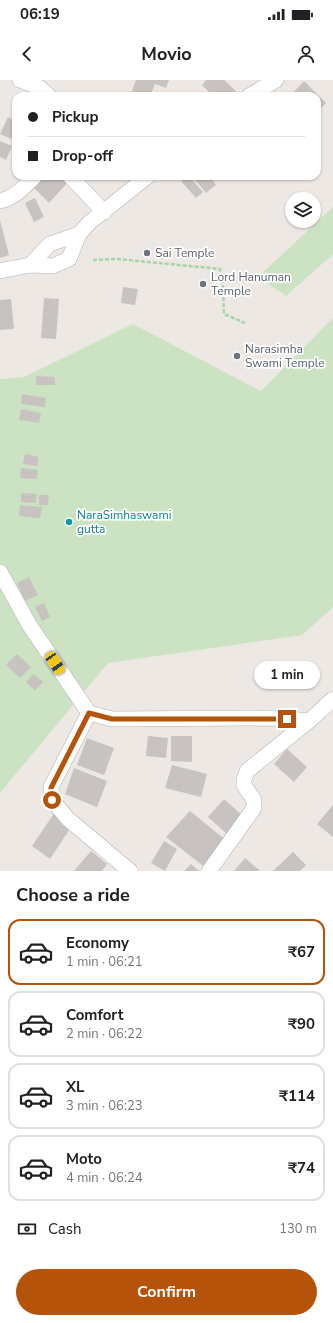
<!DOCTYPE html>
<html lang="en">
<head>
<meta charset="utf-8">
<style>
  :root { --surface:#fff; --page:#f6f6f6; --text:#202124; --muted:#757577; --line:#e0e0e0; --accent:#b45309 }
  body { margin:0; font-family:"Nunito Sans",sans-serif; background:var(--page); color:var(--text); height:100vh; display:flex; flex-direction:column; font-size:15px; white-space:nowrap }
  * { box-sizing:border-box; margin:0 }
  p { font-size:13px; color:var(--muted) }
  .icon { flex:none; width:22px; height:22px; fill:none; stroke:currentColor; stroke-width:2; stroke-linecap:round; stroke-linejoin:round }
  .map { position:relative; height:791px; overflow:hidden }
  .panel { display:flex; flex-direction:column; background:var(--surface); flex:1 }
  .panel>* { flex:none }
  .top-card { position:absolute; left:12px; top:12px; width:309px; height:88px; border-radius:12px; box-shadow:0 1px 3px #0004; display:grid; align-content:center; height:88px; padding:0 16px; background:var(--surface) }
  .controls { position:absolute; left:285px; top:112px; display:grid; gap:8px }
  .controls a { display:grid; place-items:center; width:36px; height:36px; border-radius:50%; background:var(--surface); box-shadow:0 1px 3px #0004; font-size:20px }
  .end { position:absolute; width:18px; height:18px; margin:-9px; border:5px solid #b45309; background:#fff; box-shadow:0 0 0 2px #fff }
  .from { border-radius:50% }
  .bubble { position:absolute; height:28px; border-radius:14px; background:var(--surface); box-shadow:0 1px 3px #0004; font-size:13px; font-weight:700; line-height:28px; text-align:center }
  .car { position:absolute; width:12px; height:24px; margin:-12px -6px; border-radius:5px; box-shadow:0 0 3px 1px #0007; background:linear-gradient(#f5c518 24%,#345 0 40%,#f5c518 0 76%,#345 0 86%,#f5c518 0) }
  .top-card b { display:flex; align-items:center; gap:14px; height:38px; font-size:15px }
  .top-card b+b { border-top:1px solid var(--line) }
  .top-card i { width:10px; height:10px; background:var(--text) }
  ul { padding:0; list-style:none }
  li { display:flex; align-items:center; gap:12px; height:66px; margin:0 8px 6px; padding:0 8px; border:2px solid var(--line); border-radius:12px }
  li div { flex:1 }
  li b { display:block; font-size:15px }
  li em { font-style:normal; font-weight:700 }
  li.on { border-color:var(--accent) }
  li>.icon { width:36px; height:36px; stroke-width:1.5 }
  h2 { padding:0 16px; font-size:18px; line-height:48px }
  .pay { display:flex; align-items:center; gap:10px; height:44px; padding:0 16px; font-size:15px }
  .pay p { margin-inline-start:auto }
  .button { display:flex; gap:8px; margin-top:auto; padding:8px 16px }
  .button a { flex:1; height:46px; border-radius:24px; background:var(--accent); color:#fff; font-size:16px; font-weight:700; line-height:46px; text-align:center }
  .status { display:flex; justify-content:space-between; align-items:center; height:28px; padding:0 20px; background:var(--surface); direction:ltr }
  .status svg { height:11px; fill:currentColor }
  header { display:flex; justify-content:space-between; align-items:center; height:52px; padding:0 16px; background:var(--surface); font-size:18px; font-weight:700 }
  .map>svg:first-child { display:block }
  .green { fill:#cbe3c2 }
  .building { fill:#c8c3c0 }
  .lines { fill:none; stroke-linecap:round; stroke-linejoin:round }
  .minor-casing { stroke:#afb3b5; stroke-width:16 }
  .path { stroke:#a7d3a6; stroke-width:2.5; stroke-dasharray:4 2; stroke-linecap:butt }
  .minor { stroke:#fff; stroke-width:15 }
  .route { stroke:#b45309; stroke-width:5 }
  .worship-dot { fill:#6b7280; stroke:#fff; stroke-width:1.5 }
  .culture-dot { fill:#0f9aa8; stroke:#fff; stroke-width:1.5 }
  .labels { text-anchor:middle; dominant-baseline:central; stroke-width:3.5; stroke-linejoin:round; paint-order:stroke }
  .worship-label { font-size:12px; fill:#5b616d; stroke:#fff; text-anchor:start }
  .culture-label { font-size:12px; fill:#0d838f; stroke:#fff; text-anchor:start }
</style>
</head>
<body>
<div class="status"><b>06:19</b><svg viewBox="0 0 49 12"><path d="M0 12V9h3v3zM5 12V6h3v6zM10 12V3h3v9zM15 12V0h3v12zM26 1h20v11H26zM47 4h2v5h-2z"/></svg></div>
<header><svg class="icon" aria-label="back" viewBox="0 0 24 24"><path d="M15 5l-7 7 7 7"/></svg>Movio<svg class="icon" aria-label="person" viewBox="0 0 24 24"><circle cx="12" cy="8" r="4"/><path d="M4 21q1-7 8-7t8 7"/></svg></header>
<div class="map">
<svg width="333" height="791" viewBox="0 0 333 791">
  <rect width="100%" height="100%" fill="#ede8e3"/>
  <g class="green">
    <polygon points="333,127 333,174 286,216 258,197"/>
    <polygon points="333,238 333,527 302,555 108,583 0,713 0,299 24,297 133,244 261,311"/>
  </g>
  <g class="building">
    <polygon points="136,0 169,0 166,8 155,4 150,16 130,16"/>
    <polygon points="206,0 224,0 236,11 232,16 213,16 202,5"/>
    <polygon points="304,1 326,23 317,32 317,16 294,16 292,14"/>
    <polygon points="8,37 16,41 16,61 0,54"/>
    <polygon points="0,61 12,66 6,80 0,77"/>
    <polygon points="43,96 66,96 70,100 49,123 33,107"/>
    <polygon points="187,96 189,96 203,112 196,118 181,101"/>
    <polygon points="192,96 209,96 216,105 206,113"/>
    <polygon points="35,118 44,137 34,142 25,123"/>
    <polygon points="0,140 9,175 0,178"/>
    <polygon points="123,207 138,209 135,225 121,223"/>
    <polygon points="44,218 59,219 56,259 41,258"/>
    <polygon points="11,219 14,249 0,250 0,220"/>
    <polygon points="36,296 55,297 55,305 36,305"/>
    <polygon points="22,314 46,318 45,327 21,324"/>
    <polygon points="21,329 41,333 39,343 19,340"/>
    <polygon points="25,374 39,377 37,386 23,384"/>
    <polygon points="21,388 38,390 37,399 20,398"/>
    <polygon points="21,413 37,414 36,423 21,422"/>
    <polygon points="39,415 49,415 48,425 39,425"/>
    <polygon points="20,425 42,427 40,438 19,436"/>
    <polygon points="29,497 38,515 25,521 17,503"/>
    <polygon points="44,523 50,537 42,541 35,527"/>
    <polygon points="17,574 31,587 20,598 6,585"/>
    <polygon points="34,594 43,602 35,611 26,602"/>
    <polygon points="148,656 168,658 166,678 146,676"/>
    <polygon points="171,656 192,656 192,682 171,681"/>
    <polygon points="87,658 114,668 104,695 77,685"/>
    <polygon points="287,669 307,687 294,702 274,684"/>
    <polygon points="172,685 207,694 201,717 165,708"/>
    <polygon points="74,688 107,701 97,727 65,714"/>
    <polygon points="224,719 244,737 228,755 208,737"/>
    <polygon points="333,725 333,757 317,744"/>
    <polygon points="190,731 228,762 206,788 166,757"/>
    <polygon points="55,732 73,744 50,779 32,766"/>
    <polygon points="164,761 177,769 165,791 151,783"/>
    <polygon points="91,771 107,784 102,791 74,791"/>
    <polygon points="293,772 306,785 300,791 273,791"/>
    <polygon points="245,778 260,791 234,791"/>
    <polygon points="191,784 199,791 184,791"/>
  </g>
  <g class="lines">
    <g class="minor-casing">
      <g id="minor">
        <polyline points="20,0 39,7 49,16"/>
        <polyline points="249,16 276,0"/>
        <polyline points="70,96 104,132"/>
        <path d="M 0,121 C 15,118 25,106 35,96"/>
        <polyline points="30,185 50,164 79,154"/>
        <polyline points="0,191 30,185 53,186 69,179 79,154 89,143 148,96"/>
        <polyline points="0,492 30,546 89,633 112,639 276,638 309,641"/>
        <polyline points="89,633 51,707 52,720 68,739 130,791"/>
        <polyline points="209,791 254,728 254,720 244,705 244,700 247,691 309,641 333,619"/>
      </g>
    </g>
    <polyline class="path" points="93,180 118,179 220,189 223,206 224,234 245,243"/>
    <use href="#minor" class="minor"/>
  </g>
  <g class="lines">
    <polyline class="route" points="52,720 51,708 89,633 112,639 287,639"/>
  </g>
  <g class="worship-dot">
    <circle cx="147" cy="173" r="4"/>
    <circle cx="203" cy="204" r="4"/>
    <circle cx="237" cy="276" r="4"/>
  </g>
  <circle class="culture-dot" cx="69" cy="442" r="4"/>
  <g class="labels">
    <g class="worship-label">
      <text x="155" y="173">Sai Temple</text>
      <text x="211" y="197">Lord Hanuman<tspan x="211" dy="14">Temple</tspan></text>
      <text x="245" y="269">Narasimha<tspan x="245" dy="14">Swami Temple</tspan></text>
    </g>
    <g class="culture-label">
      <text x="77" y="435">NaraSimhaswami<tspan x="77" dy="14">gutta</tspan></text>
    </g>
  </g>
</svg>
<div class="controls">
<a><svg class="icon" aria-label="layers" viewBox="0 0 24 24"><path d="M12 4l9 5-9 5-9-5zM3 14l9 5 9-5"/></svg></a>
</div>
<i class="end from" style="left:52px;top:720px"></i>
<i class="end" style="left:287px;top:639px"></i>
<div class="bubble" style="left:254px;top:581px;width:66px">1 min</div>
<i class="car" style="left:55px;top:583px;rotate:146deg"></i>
<div class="top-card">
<b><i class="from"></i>Pickup</b>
<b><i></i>Drop-off</b>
</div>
</div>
<section class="panel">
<h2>Choose a ride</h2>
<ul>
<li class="on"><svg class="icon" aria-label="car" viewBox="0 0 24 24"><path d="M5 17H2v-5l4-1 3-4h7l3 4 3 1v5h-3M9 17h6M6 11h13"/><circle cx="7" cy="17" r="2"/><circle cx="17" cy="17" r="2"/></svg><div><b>Economy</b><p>1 min · 06:21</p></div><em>₹67</em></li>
<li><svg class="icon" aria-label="car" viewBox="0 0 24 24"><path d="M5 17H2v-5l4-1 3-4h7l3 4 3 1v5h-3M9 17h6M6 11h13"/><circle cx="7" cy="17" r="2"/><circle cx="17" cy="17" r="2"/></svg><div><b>Comfort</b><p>2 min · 06:22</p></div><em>₹90</em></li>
<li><svg class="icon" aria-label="car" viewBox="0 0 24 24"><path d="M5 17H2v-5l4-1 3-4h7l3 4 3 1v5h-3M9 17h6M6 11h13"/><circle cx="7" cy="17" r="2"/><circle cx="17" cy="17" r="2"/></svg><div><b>XL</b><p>3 min · 06:23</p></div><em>₹114</em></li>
<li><svg class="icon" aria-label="car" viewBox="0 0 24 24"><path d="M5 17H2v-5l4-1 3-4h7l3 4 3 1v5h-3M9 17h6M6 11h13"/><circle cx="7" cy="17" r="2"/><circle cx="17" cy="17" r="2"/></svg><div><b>Moto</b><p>4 min · 06:24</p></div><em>₹74</em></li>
</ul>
<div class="pay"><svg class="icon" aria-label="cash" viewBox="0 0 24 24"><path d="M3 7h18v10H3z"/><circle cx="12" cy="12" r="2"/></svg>Cash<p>130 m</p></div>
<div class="button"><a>Confirm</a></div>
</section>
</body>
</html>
